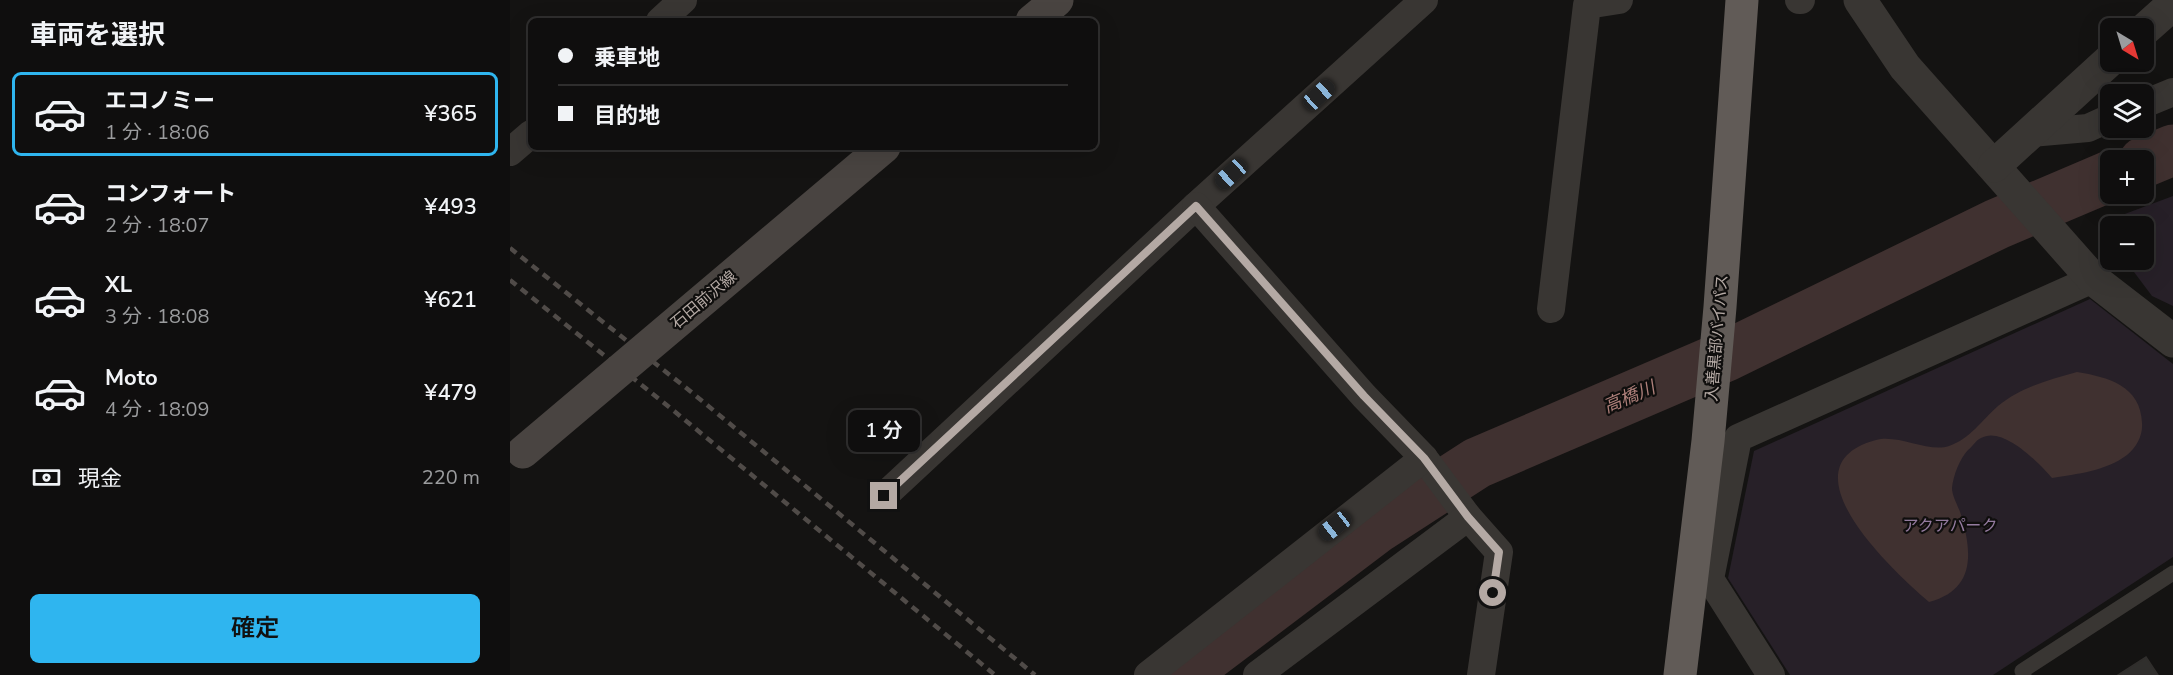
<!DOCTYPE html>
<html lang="ja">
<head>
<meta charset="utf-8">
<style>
  :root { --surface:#0f0e0e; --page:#181717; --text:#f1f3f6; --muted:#9b9c9e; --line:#2f2e2e; --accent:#2fb5ef }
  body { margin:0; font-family:"Nunito Sans","Noto Sans JP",sans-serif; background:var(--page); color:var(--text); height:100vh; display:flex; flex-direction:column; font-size:22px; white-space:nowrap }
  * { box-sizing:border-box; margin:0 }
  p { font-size:20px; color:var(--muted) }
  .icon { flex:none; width:33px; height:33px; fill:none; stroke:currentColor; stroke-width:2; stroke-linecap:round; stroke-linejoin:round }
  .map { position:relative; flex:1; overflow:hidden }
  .details { display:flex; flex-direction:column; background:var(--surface); width:510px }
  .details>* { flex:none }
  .top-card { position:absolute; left:18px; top:18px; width:570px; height:132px; border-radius:9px; box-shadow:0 6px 24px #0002,0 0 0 2px var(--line); display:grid; align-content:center; height:132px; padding:0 30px; background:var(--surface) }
  .needle { width:39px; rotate:142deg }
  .tools { position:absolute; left:1590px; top:18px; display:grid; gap:12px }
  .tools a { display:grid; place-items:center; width:54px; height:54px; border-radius:9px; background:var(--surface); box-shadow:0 6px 24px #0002,0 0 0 2px var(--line); font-size:30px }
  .end { position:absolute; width:27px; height:27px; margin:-14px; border:8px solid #b4a9a4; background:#111; box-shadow:0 0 0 3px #111 }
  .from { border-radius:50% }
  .bubble { position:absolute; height:42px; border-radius:9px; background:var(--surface); box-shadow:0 6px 24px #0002,0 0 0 2px var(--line); font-size:20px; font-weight:600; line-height:42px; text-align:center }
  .car { position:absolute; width:18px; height:36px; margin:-18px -9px; border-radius:8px; box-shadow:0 0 4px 2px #0007; background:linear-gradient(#222 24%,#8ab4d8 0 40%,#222 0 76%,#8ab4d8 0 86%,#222 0) }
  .top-card b { display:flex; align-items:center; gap:21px; height:57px; font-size:22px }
  .top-card b+b { border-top:2px solid var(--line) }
  .top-card i { width:15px; height:15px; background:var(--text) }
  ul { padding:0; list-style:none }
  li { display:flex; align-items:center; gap:18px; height:84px; margin:0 12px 9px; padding:0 18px; border:3px solid transparent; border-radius:9px }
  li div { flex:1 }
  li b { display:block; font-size:22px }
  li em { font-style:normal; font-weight:600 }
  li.active { border-color:var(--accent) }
  li>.icon { width:54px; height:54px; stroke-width:1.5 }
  h2 { padding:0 30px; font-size:27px; line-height:72px }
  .pay { display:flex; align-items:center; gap:15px; height:66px; padding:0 30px; font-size:22px }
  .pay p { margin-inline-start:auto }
  .action { display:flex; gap:12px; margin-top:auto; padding:12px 30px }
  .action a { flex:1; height:69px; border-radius:9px; background:var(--accent); color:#111; font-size:24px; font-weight:600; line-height:69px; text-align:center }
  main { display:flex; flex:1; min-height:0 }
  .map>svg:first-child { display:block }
  .green { fill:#272028 }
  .water { fill:#403130 }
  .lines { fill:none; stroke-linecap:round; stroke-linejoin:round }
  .river { stroke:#403130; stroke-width:51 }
  .building { fill:#302f2d; stroke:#302e2c; stroke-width:1.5 }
  .service { stroke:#393633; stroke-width:15 }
  .minor { stroke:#393633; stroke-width:28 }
  .tertiary { stroke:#393633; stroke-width:33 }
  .secondary { stroke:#494441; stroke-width:33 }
  .trunk { stroke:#615b57; stroke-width:33 }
  .rail { stroke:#504b48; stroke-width:4.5; stroke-dasharray:8 6; stroke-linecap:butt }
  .secondary-bridge { stroke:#494441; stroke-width:33 }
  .route { stroke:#b4a9a4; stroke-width:8 }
  .labels { text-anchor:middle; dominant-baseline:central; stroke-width:4.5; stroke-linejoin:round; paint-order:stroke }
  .street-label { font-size:16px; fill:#b4a9a4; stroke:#0f0e0d }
  .park-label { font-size:16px; fill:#947b9f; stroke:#0f0e0d }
  .water-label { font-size:18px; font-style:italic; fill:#af807b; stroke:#0f0e0d }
</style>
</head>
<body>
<main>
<section class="details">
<h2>車両を選択</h2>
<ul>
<li class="active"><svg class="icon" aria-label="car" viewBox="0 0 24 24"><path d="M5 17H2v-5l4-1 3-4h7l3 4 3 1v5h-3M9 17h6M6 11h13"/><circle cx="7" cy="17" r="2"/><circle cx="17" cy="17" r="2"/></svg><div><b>エコノミー</b><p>1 分 · 18:06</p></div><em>¥365</em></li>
<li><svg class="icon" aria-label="car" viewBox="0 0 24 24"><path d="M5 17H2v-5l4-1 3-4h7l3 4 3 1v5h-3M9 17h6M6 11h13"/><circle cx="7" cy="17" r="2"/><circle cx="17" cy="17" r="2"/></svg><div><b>コンフォート</b><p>2 分 · 18:07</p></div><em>¥493</em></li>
<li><svg class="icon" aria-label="car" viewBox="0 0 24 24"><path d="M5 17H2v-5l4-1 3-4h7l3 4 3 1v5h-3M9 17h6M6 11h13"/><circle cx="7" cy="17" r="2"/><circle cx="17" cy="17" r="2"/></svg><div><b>XL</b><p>3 分 · 18:08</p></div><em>¥621</em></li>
<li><svg class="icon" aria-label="car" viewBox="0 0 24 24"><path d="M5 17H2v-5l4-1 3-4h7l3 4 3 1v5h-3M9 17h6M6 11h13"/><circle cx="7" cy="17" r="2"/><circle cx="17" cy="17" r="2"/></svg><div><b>Moto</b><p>4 分 · 18:09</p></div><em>¥479</em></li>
</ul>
<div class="pay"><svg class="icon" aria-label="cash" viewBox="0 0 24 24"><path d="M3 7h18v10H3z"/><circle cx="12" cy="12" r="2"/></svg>現金<p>220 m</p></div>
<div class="action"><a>確定</a></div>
</section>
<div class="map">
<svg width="1663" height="675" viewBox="0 0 1663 675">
  <rect width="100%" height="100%" fill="#141312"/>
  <g class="green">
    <polygon points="1663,196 1663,306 1642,296 1615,260 1634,260 1634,226 1600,226 1600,240 1588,224"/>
    <polygon points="1580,299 1663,364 1663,557 1483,675 1280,675 1218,578 1244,451"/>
  </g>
  <path class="water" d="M 1567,372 C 1598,377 1631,386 1632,423 C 1633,435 1627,447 1617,455 C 1596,471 1567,474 1542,478 C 1530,464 1493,425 1471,438 C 1466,440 1462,447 1458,450 C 1450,458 1443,476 1442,488 C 1442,497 1450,509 1452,518 C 1463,557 1463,590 1419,602 C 1384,572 1269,466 1366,440 C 1388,434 1419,453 1439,446 C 1460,439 1472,420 1488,406 C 1511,387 1539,380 1567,372 Z"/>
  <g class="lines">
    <g class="river">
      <polyline points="1634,162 1663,150"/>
      <polyline points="672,675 868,527 967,463 1216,356 1487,224 1600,176"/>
    </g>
  </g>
  <polygon class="building" points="1636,657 1648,675 1608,675"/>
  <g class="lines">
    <polyline class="service" points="1514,675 1512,671 1663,573"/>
    <g class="minor">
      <polyline points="1289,0 1291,0"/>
      <polyline points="150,21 173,0"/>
      <polyline points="1634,104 1663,92"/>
      <polyline points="1520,133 1578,128 1600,118"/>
      <polyline points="0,152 21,134"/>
      <polyline points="1041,309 1077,5 1109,0"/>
      <polyline points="914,458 958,517"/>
      <polyline points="374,496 686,206 914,0"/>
      <polyline points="638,675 914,458 854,396 686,206"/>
      <polyline points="747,675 958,517 989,552 971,675"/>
      <polyline points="1261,675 1200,579 1228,438 1583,279"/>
    </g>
    <g class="tertiary">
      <polyline points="1350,0 1395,67 1583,279 1663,341"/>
      <polyline points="1634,30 1663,4"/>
      <polyline points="1484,166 1600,60"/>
    </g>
    <polyline class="secondary" points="522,21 547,0"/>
    <polyline class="trunk" points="1170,675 1198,441 1210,307 1232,0"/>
    <g class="rail">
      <polyline points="0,248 180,391 525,675"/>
      <polyline points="0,280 164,411 485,675"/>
    </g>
    <polyline class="secondary-bridge" points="13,452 374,147"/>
  </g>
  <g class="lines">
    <polyline class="route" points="374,496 686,206 854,396 914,458 958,517 989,552 983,593"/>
  </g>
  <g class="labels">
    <g class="street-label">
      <text transform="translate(194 300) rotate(-40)">石田前沢線</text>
      <text transform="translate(1207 338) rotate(-85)">入善黒部バイパス</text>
    </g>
    <g class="park-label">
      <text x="1440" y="526">アクアパーク</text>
    </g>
    <g class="water-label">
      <text transform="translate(1119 397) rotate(-23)">高橋川</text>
    </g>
  </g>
</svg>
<div class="tools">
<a><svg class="needle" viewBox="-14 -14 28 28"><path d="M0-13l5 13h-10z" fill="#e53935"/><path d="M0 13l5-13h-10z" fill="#9b9c9e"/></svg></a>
<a><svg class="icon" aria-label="layers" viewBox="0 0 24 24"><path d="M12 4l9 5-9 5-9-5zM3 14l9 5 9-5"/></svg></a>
<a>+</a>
<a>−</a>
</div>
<i class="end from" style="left:983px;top:593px"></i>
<i class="end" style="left:374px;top:496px"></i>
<div class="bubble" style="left:338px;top:410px;width:72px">1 分</div>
<i class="car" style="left:809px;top:95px;rotate:48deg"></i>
<i class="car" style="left:721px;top:174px;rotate:228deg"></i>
<i class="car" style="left:825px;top:526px;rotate:232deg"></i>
<div class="top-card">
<b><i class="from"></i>乗車地</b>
<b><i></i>目的地</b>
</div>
</div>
</main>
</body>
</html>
